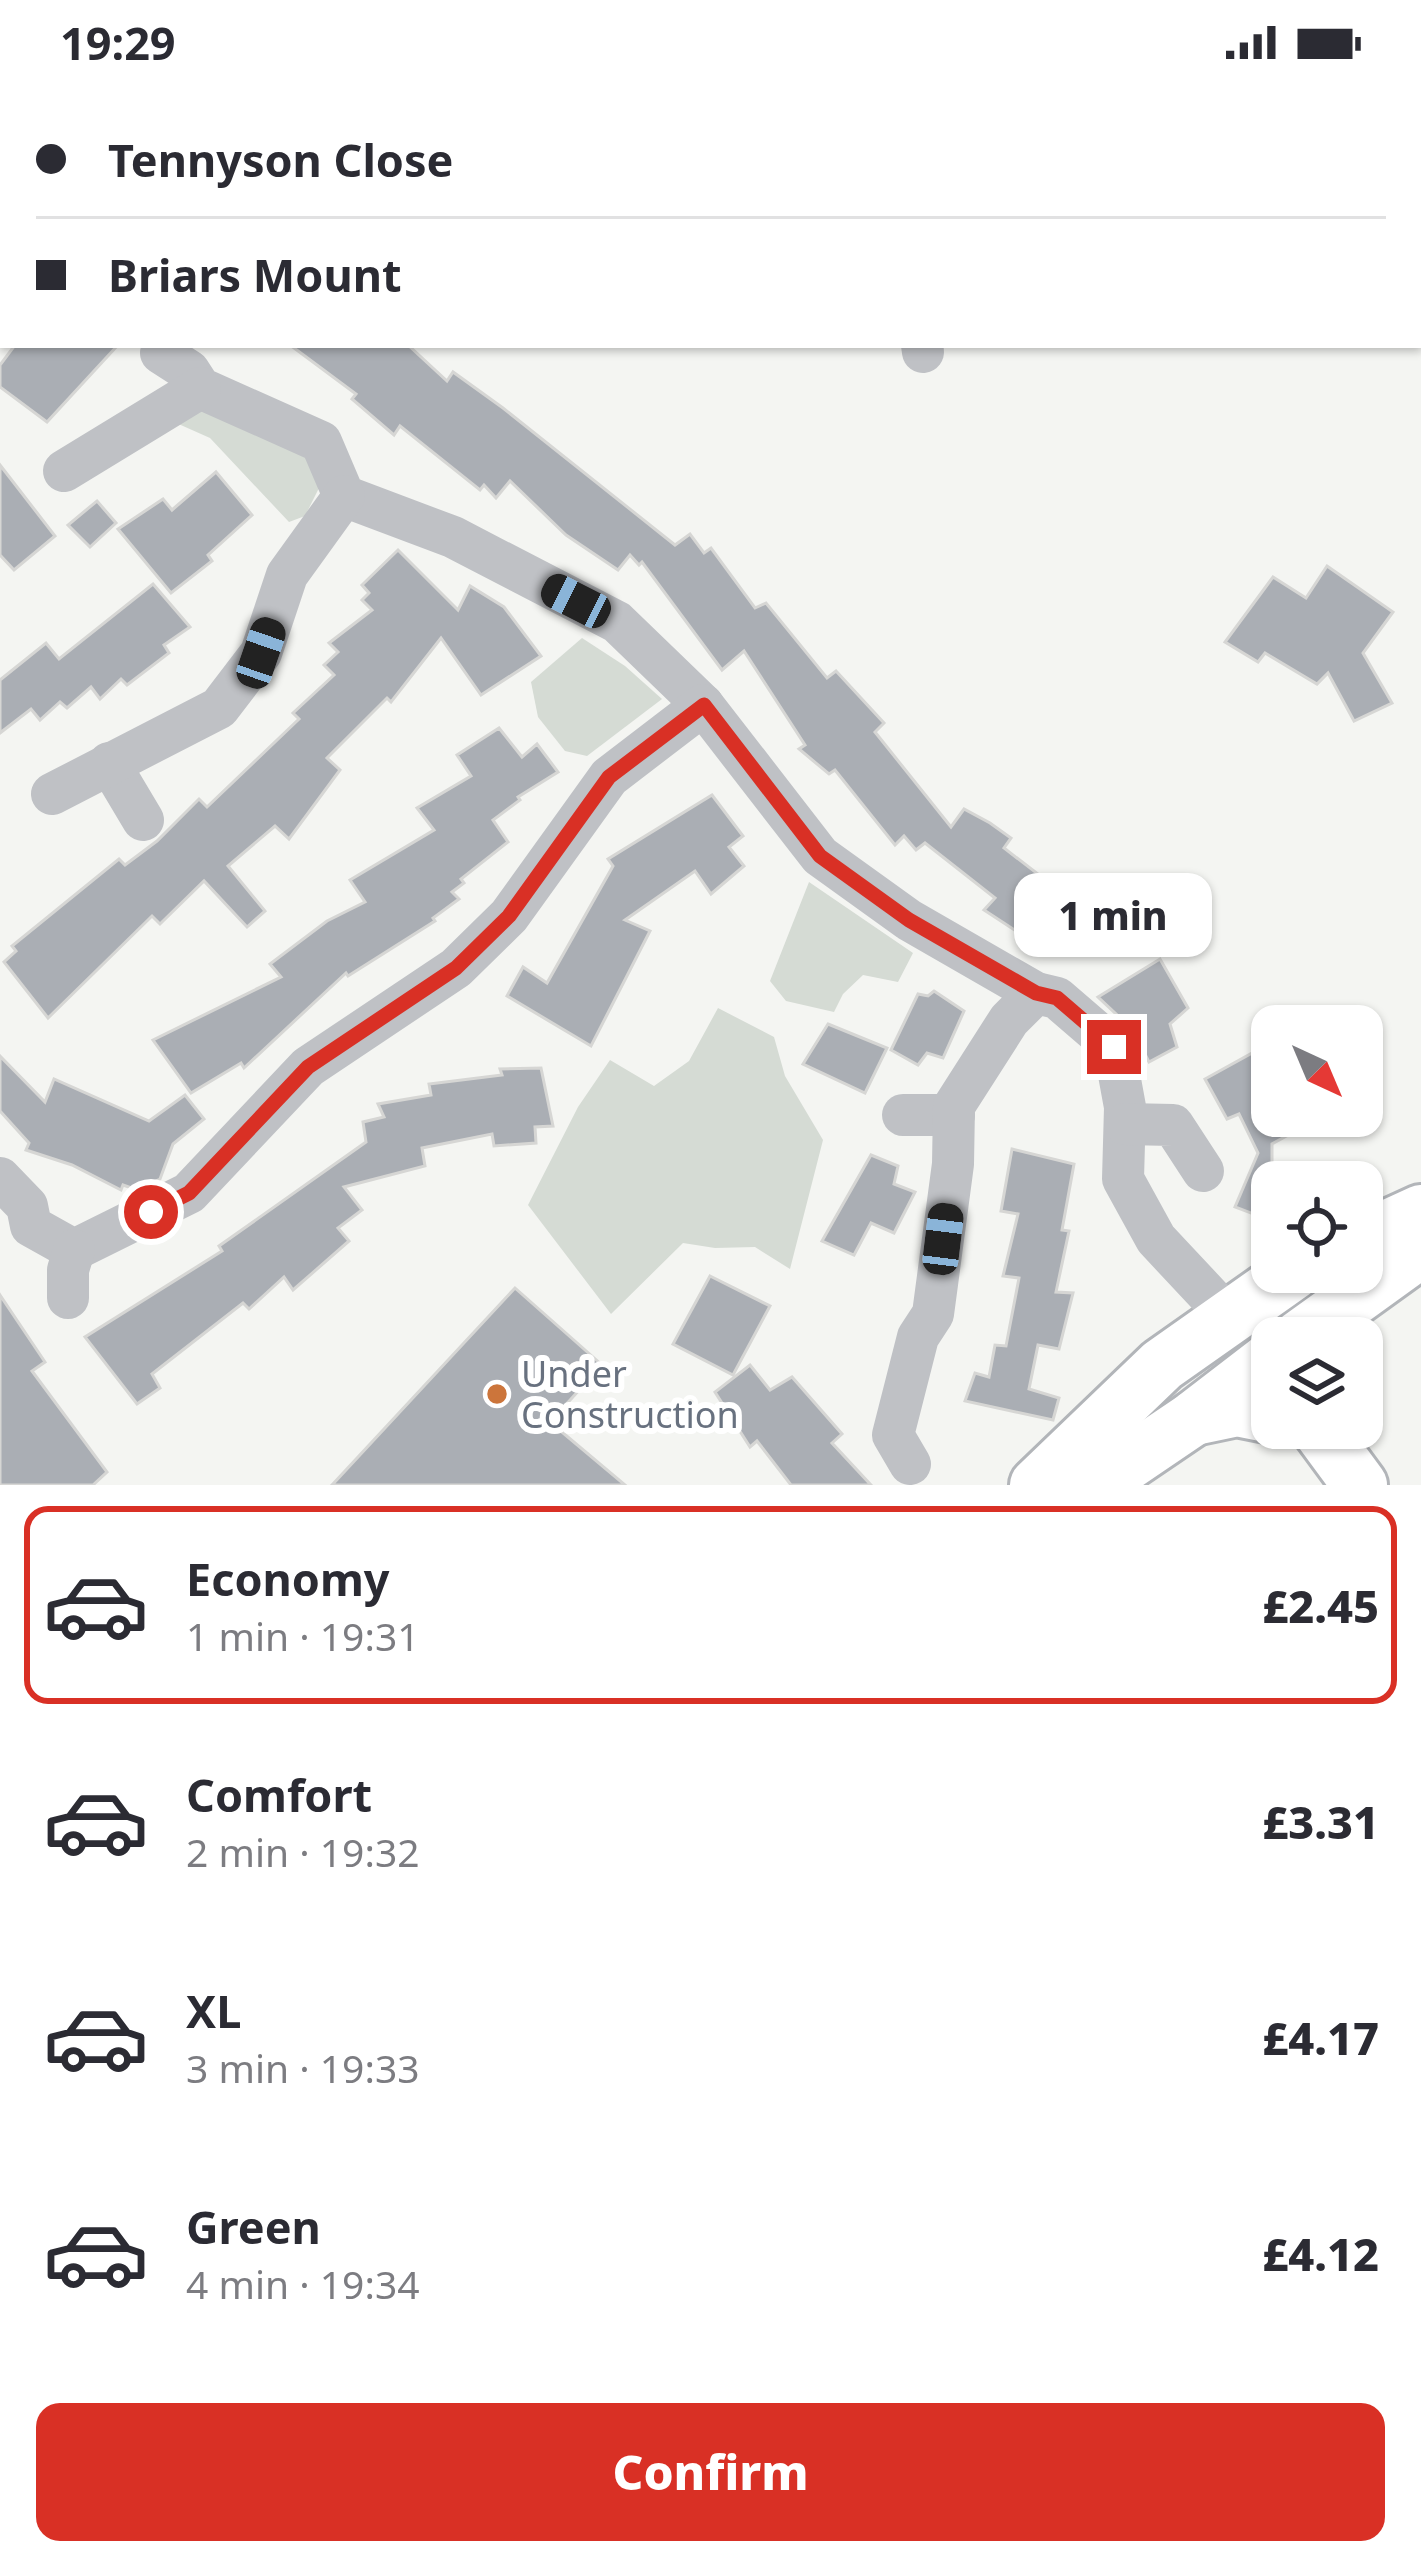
<!DOCTYPE html>
<html lang="en">
<head>
<meta charset="utf-8">
<style>
  :root { --surface:#fff; --page:#f2f2f3; --text:#2b2b33; --muted:#7c7c81; --line:#e1e1e2; --accent:#d93025 }
  body { margin:0; font-family:"Noto Sans",sans-serif; background:var(--page); color:var(--text); height:100vh; display:flex; flex-direction:column; font-size:45px; white-space:nowrap }
  * { box-sizing:border-box; margin:0 }
  p { font-size:39px; color:var(--muted) }
  .icon { flex:none; width:66px; height:66px; fill:none; stroke:currentColor; stroke-width:2; stroke-linecap:round; stroke-linejoin:round }
  .map { position:relative; height:1401px; overflow:hidden }
  .sheet { display:flex; flex-direction:column; background:var(--surface); flex:1 }
  .sheet>* { flex:none }
  .guide { position:absolute; left:0px; top:0px; width:1422px; height:264px; box-shadow:0 3px 9px #0004; display:grid; align-content:center; height:264px; padding:0 36px; background:var(--surface) }
  .needle { width:78px; rotate:136deg }
  .tools { position:absolute; left:1251px; top:921px; display:grid; gap:24px }
  .tools a { display:grid; place-items:center; width:132px; height:132px; border-radius:24px; background:var(--surface); box-shadow:0 3px 9px #0004; font-size:60px }
  .end { position:absolute; width:54px; height:54px; margin:-27px; border:15px solid #d93025; background:#fff; box-shadow:0 0 0 6px #fff }
  .from { border-radius:50% }
  .bubble { position:absolute; height:84px; border-radius:24px; background:var(--surface); box-shadow:0 3px 9px #0004; font-size:39px; font-weight:800; line-height:84px; text-align:center }
  .car { position:absolute; width:36px; height:72px; margin:-36px -18px; border-radius:15px; box-shadow:0 0 9px 3px #0007; background:linear-gradient(#222 24%,#8ab4d8 0 40%,#222 0 76%,#8ab4d8 0 86%,#222 0) }
  .guide b { display:flex; align-items:center; gap:42px; height:114px; font-size:45px }
  .guide b+b { border-top:3px solid var(--line) }
  .guide i { width:30px; height:30px; background:var(--text) }
  ul { padding:21px 0 0; list-style:none }
  li { display:flex; align-items:center; gap:36px; height:198px; margin:0 24px 18px; padding:0 12px; border:6px solid transparent; border-radius:24px }
  li div { flex:1 }
  li b { display:block; font-size:45px }
  li em { font-style:normal; font-weight:800 }
  li.current { border-color:var(--accent) }
  li>.icon { width:108px; height:108px; stroke-width:1.5 }
  .cta { display:flex; gap:24px; margin-top:auto; padding:24px 36px }
  .cta a { flex:1; height:138px; border-radius:24px; background:var(--accent); color:#fff; font-size:48px; font-weight:800; line-height:138px; text-align:center }
  .status { display:flex; justify-content:space-between; align-items:center; height:84px; padding:0 60px; background:var(--surface); direction:ltr }
  .status svg { height:33px; fill:currentColor }
  .map>svg:first-child { display:block }
  .green { fill:#d5dbd4 }
  .building { fill:#aaaeb4; stroke:#d6d6d4; stroke-width:3 }
  .lines { fill:none; stroke-linecap:round; stroke-linejoin:round }
  .major-casing { stroke:#b2b5b9; stroke-width:60 }
  .minor { stroke:#bfc1c5; stroke-width:42 }
  .major { stroke:#fff; stroke-width:54 }
  .route { stroke:#d93025; stroke-width:15 }
  .poi-dot { fill:#cc753b; stroke:#fff; stroke-width:4.5 }
  .labels { text-anchor:middle; dominant-baseline:central; stroke-width:12; stroke-linejoin:round; paint-order:stroke }
  .poi-label { font-size:36px; fill:#68717f; stroke:#fff; text-anchor:start }
</style>
</head>
<body>
<div class="status"><b>19:29</b><svg viewBox="0 0 49 12"><path d="M0 12V9h3v3zM5 12V6h3v6zM10 12V3h3v9zM15 12V0h3v12zM26 1h20v11H26zM47 4h2v5h-2z"/></svg></div>
<div class="map">
<svg width="1421" height="1401" viewBox="0 0 1421 1401">
  <rect width="100%" height="100%" fill="#f4f5f2"/>
  <g class="green">
    <polygon points="194,0 899,0 894,3"/>
    <polygon points="192,323 306,365 320,402 305,432 289,438 210,354 174,338"/>
    <polygon points="582,554 625,582 662,615 587,672 565,667 538,633 531,598"/>
    <polygon points="809,798 913,869 898,898 863,891 843,910 834,928 786,917 770,897"/>
    <polygon points="718,924 774,953 785,992 823,1056 790,1185 755,1163 715,1164 683,1159 611,1230 528,1121 578,1023 610,976 654,1002 689,977"/>
  </g>
  <g class="building">
    <polygon points="15,261 118,261 47,338 0,303 0,281"/>
    <polygon points="290,261 408,261 447,297 453,288 503,324 675,461 690,450 704,469 711,464 755,524 766,519 827,594 836,587 884,639 875,648 951,743 964,725 990,739 1011,754 1004,764 1082,824 1055,862 1045,853 1036,860 984,826 995,814 925,759 916,766 904,752 895,761 835,686 829,690 799,665 805,661 744,567 722,586 642,478 639,481 630,471 618,486 566,451 510,397 496,414 484,401 480,406 400,342 394,351 352,315 356,310"/>
    <polygon points="0,381 55,452 14,486 0,471"/>
    <polygon points="216,388 252,431 208,471 212,477 171,509 118,445 163,415 172,426"/>
    <polygon points="97,417 116,439 90,463 68,441"/>
    <polygon points="398,466 458,526 470,502 504,523 541,572 481,611 441,554 391,618 387,614 327,674 340,686 289,755 275,742 228,782 265,827 247,843 204,797 160,840 152,832 48,934 4,878 16,867 12,862 119,775 125,781 157,757 199,715 207,723 299,635 293,629 334,591 324,581 338,568 329,559 372,526 362,516 369,509 362,501"/>
    <polygon points="1327,482 1393,528 1363,569 1392,619 1354,637 1328,589 1317,600 1265,569 1258,578 1225,558 1273,493 1306,514"/>
    <polygon points="153,500 190,543 164,561 169,569 127,601 121,595 100,615 91,603 67,624 60,618 40,636 31,625 0,649 0,596 46,559 59,575"/>
    <polygon points="499,644 522,673 537,660 558,688 518,713 520,716 493,736 508,758 461,795 464,799 452,808 459,815 433,834 435,837 348,892 346,889 244,984 241,979 191,1009 153,956 281,893 270,880 327,837 365,818 350,796 434,746 417,724 471,692 457,671"/>
    <polygon points="712,711 743,752 729,763 744,782 711,810 695,787 625,836 650,847 591,962 507,912 523,883 547,899 613,782 608,775"/>
    <polygon points="1160,875 1188,924 1170,940 1177,963 1149,978 1132,945 1098,913"/>
    <polygon points="934,907 964,927 943,974 927,969 918,981 891,966 918,910 928,912"/>
    <polygon points="828,940 887,964 865,1009 803,980"/>
    <polygon points="1272,958 1272,1032 1323,1032 1272,1060 1272,1137 1235,1123 1258,1069 1239,1030 1227,1035 1205,995"/>
    <polygon points="0,972 45,1018 54,995 149,1037 185,1011 204,1035 173,1060 160,1095 137,1106 123,1101 121,1106 72,1081 26,1066 29,1059 0,1027"/>
    <polygon points="541,984 553,1042 535,1043 536,1059 494,1062 492,1050 422,1064 425,1082 344,1103 362,1126 338,1144 349,1157 293,1206 284,1193 249,1225 243,1219 152,1290 160,1304 137,1320 85,1253 222,1167 219,1162 366,1058 363,1038 384,1033 378,1020 431,1011 429,1000 502,991 500,985"/>
    <polygon points="1012,1065 1074,1080 1062,1146 1069,1147 1056,1208 1073,1209 1059,1265 1038,1261 1029,1305 1059,1314 1053,1336 965,1317 975,1289 989,1293 995,1261 1006,1262 1019,1194 1003,1192 1018,1130 1001,1127"/>
    <polygon points="871,1071 898,1082 894,1100 915,1108 894,1149 871,1139 854,1171 822,1157"/>
    <polygon points="710,1192 770,1222 733,1291 673,1260"/>
    <polygon points="515,1204 602,1281 550,1338 625,1401 332,1401"/>
    <polygon points="0,1211 45,1278 32,1287 107,1388 93,1401 0,1401"/>
    <polygon points="750,1281 770,1306 792,1293 842,1350 832,1359 871,1401 791,1401 757,1357 750,1363 715,1308"/>
  </g>
  <g class="lines">
    <g class="major-casing">
      <g id="major">
        <polyline points="1362,1155 1421,1128"/>
        <polyline points="1299,1254 1421,1166"/>
        <polyline points="1194,1334 1237,1325 1272,1332"/>
        <polyline points="1318,1344 1360,1401"/>
        <polyline points="1037,1401 1162,1281 1294,1188"/>
        <polyline points="1095,1401 1194,1334 1272,1274"/>
      </g>
    </g>
    <g class="minor">
      <polyline points="1228,3 1233,0"/>
      <polyline points="1419,223 1421,225"/>
      <polyline points="922,261 923,268"/>
      <polyline points="161,269 189,287 200,304 321,358 344,412 453,453 617,538 703,621 820,772 909,836 1036,909 1057,914 1114,963 1125,1023 1123,1095 1156,1155 1228,1232"/>
      <polyline points="64,387 200,304"/>
      <polyline points="109,679 143,736"/>
      <polyline points="52,710 219,624 261,569 287,491 344,412"/>
      <polyline points="903,1031 954,1031"/>
      <polyline points="1125,1040 1173,1041 1203,1087"/>
      <polyline points="0,1094 27,1122 31,1142 74,1166 189,1109 308,983 456,884 509,832 609,693 703,621"/>
      <polyline points="68,1214 68,1186 74,1166"/>
      <polyline points="910,1380 893,1351 918,1253 933,1230 953,1080 954,1022 1009,936 1036,909"/>
    </g>
    <use href="#major" class="major"/>
  </g>
  <g class="lines">
    <polyline class="route" points="151,1128 189,1109 308,983 456,884 509,832 609,693 704,621 820,772 909,836 1036,909 1057,914 1114,963"/>
  </g>
  <circle class="poi-dot" cx="497" cy="1310" r="12"/>
  <g class="labels">
    <g class="poi-label">
      <text x="521" y="1289">Under<tspan x="521" dy="41">Construction</tspan></text>
    </g>
  </g>
</svg>
<div class="tools">
<a><svg class="needle" viewBox="-14 -14 28 28"><path d="M0-13l5 13h-10z" fill="#e53935"/><path d="M0 13l5-13h-10z" fill="#7c7c81"/></svg></a>
<a><svg class="icon" aria-label="locate" viewBox="0 0 24 24"><circle cx="12" cy="12" r="6"/><path d="M12 2v4M12 18v4M2 12h4M18 12h4"/></svg></a>
<a><svg class="icon" aria-label="layers" viewBox="0 0 24 24"><path d="M12 4l9 5-9 5-9-5zM3 14l9 5 9-5"/></svg></a>
</div>
<i class="end from" style="left:151px;top:1128px"></i>
<i class="end" style="left:1114px;top:963px"></i>
<div class="bubble" style="left:1014px;top:789px;width:198px">1 min</div>
<i class="car" style="left:576px;top:517px;rotate:297deg"></i>
<i class="car" style="left:261px;top:569px;rotate:19deg"></i>
<i class="car" style="left:943px;top:1155px;rotate:7deg"></i>
<div class="guide">
<b><i class="from"></i>Tennyson Close</b>
<b><i></i>Briars Mount</b>
</div>
</div>
<section class="sheet">
<ul>
<li class="current"><svg class="icon" aria-label="car" viewBox="0 0 24 24"><path d="M5 17H2v-5l4-1 3-4h7l3 4 3 1v5h-3M9 17h6M6 11h13"/><circle cx="7" cy="17" r="2"/><circle cx="17" cy="17" r="2"/></svg><div><b>Economy</b><p>1 min · 19:31</p></div><em>£2.45</em></li>
<li><svg class="icon" aria-label="car" viewBox="0 0 24 24"><path d="M5 17H2v-5l4-1 3-4h7l3 4 3 1v5h-3M9 17h6M6 11h13"/><circle cx="7" cy="17" r="2"/><circle cx="17" cy="17" r="2"/></svg><div><b>Comfort</b><p>2 min · 19:32</p></div><em>£3.31</em></li>
<li><svg class="icon" aria-label="car" viewBox="0 0 24 24"><path d="M5 17H2v-5l4-1 3-4h7l3 4 3 1v5h-3M9 17h6M6 11h13"/><circle cx="7" cy="17" r="2"/><circle cx="17" cy="17" r="2"/></svg><div><b>XL</b><p>3 min · 19:33</p></div><em>£4.17</em></li>
<li><svg class="icon" aria-label="car" viewBox="0 0 24 24"><path d="M5 17H2v-5l4-1 3-4h7l3 4 3 1v5h-3M9 17h6M6 11h13"/><circle cx="7" cy="17" r="2"/><circle cx="17" cy="17" r="2"/></svg><div><b>Green</b><p>4 min · 19:34</p></div><em>£4.12</em></li>
</ul>
<div class="cta"><a>Confirm</a></div>
</section>
</body>
</html>
